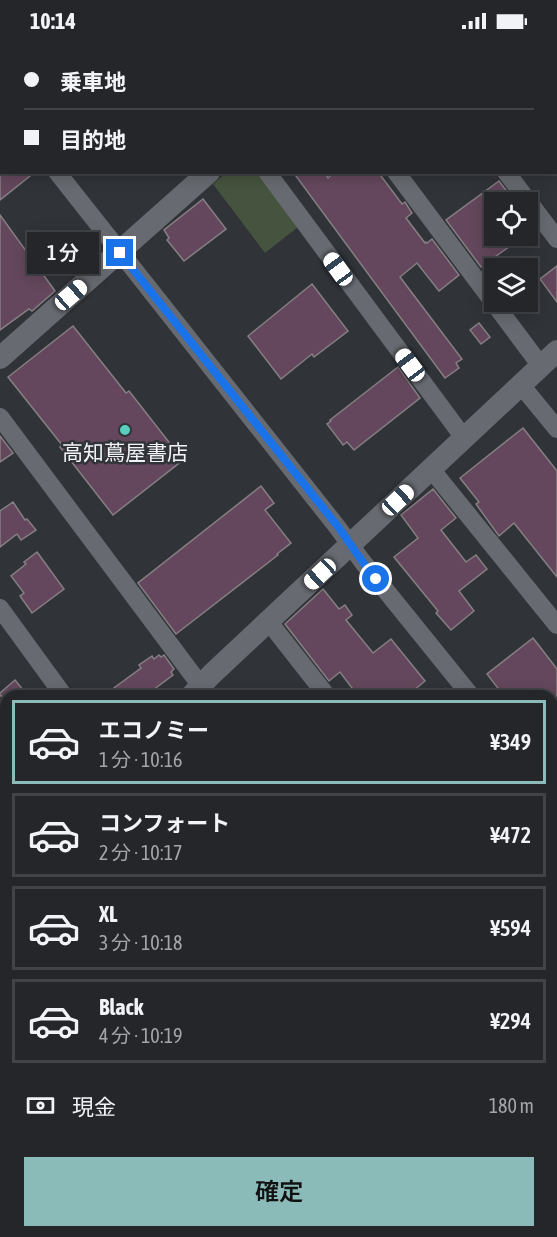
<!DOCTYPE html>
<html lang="ja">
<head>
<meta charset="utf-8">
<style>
  :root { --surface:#24262a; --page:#2c2e32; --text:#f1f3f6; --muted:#a3a5a8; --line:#414347; --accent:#8bbbb9 }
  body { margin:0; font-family:"Asap Condensed","Noto Sans JP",sans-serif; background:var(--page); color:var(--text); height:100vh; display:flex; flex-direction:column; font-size:22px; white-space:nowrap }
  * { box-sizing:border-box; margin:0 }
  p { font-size:20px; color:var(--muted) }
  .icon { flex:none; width:33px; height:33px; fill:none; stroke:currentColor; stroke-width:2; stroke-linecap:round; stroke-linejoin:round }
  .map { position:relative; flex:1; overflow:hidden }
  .panel { position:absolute; left:0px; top:648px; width:558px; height:548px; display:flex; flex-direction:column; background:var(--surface); border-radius:18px 18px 0 0; box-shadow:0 3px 15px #0003,0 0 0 2px var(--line) }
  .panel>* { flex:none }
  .guide { position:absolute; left:0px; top:0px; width:558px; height:132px; box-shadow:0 3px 15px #0003,0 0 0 2px var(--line); display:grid; align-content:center; height:132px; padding:0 24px; background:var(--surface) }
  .tools { position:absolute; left:484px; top:150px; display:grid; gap:12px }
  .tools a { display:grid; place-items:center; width:54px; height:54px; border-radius:0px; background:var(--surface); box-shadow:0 3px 15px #0003,0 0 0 2px var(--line); font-size:30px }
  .end { position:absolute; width:27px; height:27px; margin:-14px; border:8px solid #1a73e8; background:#fff; box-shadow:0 0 0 3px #fff }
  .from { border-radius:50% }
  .bubble { position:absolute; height:42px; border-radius:0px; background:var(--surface); box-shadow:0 3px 15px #0003,0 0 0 2px var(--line); font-size:20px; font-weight:600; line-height:42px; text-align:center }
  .car { position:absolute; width:18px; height:36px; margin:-18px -9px; border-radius:8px; box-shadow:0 0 4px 2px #0007; background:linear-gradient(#fff 24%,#345 0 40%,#fff 0 76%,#345 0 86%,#fff 0) }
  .guide b { display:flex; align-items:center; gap:21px; height:57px; font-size:22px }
  .guide b+b { border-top:2px solid var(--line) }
  .guide i { width:15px; height:15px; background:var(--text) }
  ul { padding:10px 0 0; list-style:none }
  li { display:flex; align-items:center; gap:18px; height:84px; margin:0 12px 9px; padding:0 12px; border:3px solid var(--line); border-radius:0px }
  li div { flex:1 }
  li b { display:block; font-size:22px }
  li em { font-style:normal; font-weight:600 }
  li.active { border-color:var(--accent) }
  li>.icon { width:54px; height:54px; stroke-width:1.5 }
  .pay { display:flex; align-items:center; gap:15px; height:66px; padding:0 24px; font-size:22px }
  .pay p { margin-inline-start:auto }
  .cta { display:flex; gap:12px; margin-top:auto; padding:12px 24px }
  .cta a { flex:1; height:69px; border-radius:0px; background:var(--accent); color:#111; font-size:24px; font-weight:600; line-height:69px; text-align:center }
  .status { display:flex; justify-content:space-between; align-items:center; height:42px; padding:0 30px; background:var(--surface); direction:ltr }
  .status svg { height:16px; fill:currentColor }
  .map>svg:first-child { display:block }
  .green { fill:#46533e }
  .building { fill:#64475c; stroke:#857f83; stroke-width:1.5 }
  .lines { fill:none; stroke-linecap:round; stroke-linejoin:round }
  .minor { stroke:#676a70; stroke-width:18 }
  .tertiary { stroke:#676a70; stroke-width:22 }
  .secondary { stroke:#676a70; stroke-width:26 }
  .route { stroke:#1a73e8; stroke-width:8 }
  .poi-dot { fill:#5acebd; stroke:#303338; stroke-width:2 }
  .labels { text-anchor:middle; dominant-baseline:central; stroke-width:5; stroke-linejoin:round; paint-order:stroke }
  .poi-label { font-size:21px; fill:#f2f4f8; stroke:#303338 }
</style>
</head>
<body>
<div class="status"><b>10:14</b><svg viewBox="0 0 49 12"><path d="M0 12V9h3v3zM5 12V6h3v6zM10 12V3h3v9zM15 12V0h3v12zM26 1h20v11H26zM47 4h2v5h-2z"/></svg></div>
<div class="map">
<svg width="557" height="1195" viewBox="0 0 557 1195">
  <rect width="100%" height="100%" fill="#303338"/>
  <polygon class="green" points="226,131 259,131 298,185 265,211 213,142"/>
  <g class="building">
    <polygon points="0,130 35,130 0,158"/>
    <polygon points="293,130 324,130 328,136 334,130 378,130 402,162 405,160 412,171 406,176 425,201 426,200 427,201 432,197 459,233 439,249 417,221 400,235 462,317 456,321 459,326 445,336"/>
    <polygon points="499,139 515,160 495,160 495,194 524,194 481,225 446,178"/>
    <polygon points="203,157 226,187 184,219 167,198 169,196 164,188"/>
    <polygon points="0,173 55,249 32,269 29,267 0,288"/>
    <polygon points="557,224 557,260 540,237"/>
    <polygon points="312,242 348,289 314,315 312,312 281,337 248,294"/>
    <polygon points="479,281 490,295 481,302 470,288"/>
    <polygon points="73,284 126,351 129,349 183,418 113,473 60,405 62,403 8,335"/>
    <polygon points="398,325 420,356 354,408 347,400 343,403 327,382 331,379 330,378"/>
    <polygon points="523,386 557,429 557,535 514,481 499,494 476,462 479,460 460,436"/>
    <polygon points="0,394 13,411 0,420"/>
    <polygon points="261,444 274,461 265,468 291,501 277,512 278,513 176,592 138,541"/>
    <polygon points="433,447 456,476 441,488 466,520 476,513 487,527 459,549 474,569 451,588 436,571 438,569 394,515 418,496 401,473"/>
    <polygon points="13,460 25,478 27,477 36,488 21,498 17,492 0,505 0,469"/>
    <polygon points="37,510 64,547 32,571 20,554 24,551 11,534 26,522 24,520"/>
    <polygon points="323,547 339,567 345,563 352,573 346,578 373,611 391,597 425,639 407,654 358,654 340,630 329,639 285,582"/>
    <polygon points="533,596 557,627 557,654 504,654 487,632"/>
    <polygon points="159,613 161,615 164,613 174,627 171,630 173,633 145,654 103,654 141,626 139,623 152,614 154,617"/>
    <polygon points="15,638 28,654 0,654 0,651"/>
  </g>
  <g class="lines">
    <g class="minor">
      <polyline points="163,0 164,2"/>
      <polyline points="298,0 299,2"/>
      <polyline points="407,0 409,2"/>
      <polyline points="529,0 530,2"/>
      <polyline points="556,36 557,37"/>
      <polyline points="0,57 2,59"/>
      <polyline points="57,130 338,486 362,519 471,654"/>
      <polyline points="267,130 464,396"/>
      <polyline points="396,130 541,324"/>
      <polyline points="506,130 557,197"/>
      <polyline points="521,343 557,387"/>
      <polyline points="0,375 201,644"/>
      <polyline points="431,427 557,583"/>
      <polyline points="0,566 64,654"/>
      <polyline points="269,580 327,654"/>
      <polyline points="552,754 557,760"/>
      <polyline points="0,810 6,805"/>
      <polyline points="552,935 557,941"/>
      <polyline points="0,986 6,994"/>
      <polyline points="552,1114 557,1120"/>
      <polyline points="0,1119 6,1115"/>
      <polyline points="151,1190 155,1195"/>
    </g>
    <g class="tertiary">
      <polyline points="354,2 356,0"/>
      <polyline points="0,316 209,130"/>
      <polyline points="191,654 212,632 557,309"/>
      <polyline points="552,858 557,854"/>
      <polyline points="96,1195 104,1190"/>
      <polyline points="133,1195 141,1190"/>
    </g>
    <g class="secondary">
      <polyline points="0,762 6,770"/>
      <polyline points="313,1190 317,1195"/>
    </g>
  </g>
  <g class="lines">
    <polyline class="route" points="120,211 339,486 362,519 376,537"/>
  </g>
  <circle class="poi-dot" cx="125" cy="388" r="6"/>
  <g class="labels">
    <g class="poi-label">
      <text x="125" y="410">高知蔦屋書店</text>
    </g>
  </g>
</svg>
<div class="tools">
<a><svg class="icon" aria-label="locate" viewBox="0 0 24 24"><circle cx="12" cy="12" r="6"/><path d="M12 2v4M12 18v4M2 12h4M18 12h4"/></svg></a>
<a><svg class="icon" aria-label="layers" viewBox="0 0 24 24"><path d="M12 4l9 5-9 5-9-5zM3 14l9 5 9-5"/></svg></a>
</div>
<i class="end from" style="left:376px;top:537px"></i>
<i class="end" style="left:120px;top:211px"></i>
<div class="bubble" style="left:27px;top:190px;width:72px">1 分</div>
<i class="car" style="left:338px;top:227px;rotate:324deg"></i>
<i class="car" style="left:71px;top:253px;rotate:49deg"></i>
<i class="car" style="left:410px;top:323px;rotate:323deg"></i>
<i class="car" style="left:398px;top:458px;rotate:47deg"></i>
<i class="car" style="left:320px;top:532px;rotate:227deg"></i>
<div class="guide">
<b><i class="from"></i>乗車地</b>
<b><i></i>目的地</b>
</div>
<section class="panel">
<ul>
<li class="active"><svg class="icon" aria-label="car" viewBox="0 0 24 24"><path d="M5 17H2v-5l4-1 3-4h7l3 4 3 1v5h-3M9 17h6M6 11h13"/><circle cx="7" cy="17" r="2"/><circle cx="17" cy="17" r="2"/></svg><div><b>エコノミー</b><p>1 分 · 10:16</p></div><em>¥349</em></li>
<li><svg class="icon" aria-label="car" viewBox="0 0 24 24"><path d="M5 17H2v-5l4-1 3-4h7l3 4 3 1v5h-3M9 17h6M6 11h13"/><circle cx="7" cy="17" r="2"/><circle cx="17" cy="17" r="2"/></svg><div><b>コンフォート</b><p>2 分 · 10:17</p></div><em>¥472</em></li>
<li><svg class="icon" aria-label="car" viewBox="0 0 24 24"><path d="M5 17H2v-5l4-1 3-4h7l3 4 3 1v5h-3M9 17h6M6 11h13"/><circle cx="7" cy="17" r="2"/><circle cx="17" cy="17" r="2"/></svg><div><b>XL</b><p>3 分 · 10:18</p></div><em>¥594</em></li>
<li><svg class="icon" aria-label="car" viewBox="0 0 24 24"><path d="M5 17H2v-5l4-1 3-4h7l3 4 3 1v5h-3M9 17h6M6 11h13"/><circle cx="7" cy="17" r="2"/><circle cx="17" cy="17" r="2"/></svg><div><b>Black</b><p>4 分 · 10:19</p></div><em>¥294</em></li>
</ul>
<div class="pay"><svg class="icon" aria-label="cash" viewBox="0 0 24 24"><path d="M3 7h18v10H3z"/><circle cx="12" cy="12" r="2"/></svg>現金<p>180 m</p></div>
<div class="cta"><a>確定</a></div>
</section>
</div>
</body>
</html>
